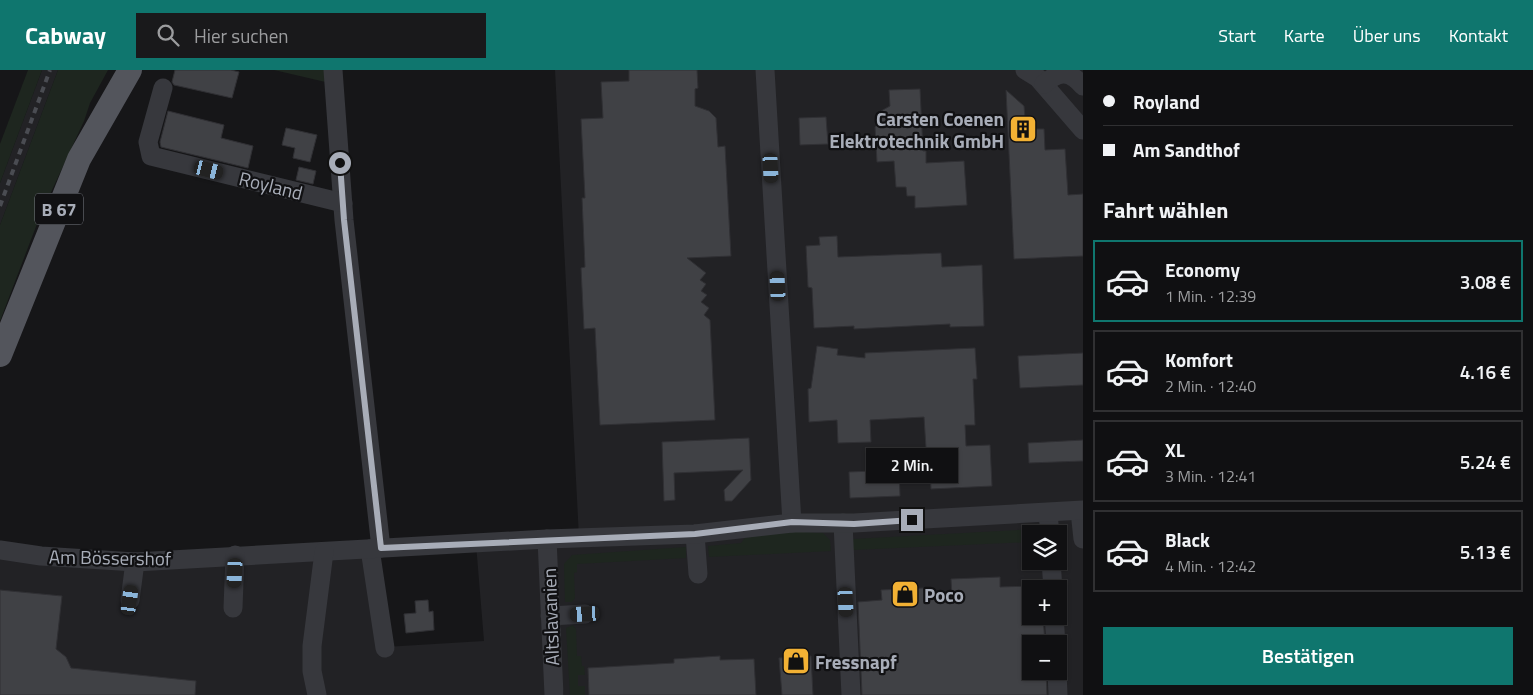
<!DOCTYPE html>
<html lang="de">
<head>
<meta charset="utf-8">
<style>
  :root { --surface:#101012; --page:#19191b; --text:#f1f3f6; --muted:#9c9d9f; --line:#303032; --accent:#0f766e }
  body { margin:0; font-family:"Titillium Web",sans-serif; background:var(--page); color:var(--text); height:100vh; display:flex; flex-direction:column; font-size:19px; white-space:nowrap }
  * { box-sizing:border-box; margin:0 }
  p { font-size:16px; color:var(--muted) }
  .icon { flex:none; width:28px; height:28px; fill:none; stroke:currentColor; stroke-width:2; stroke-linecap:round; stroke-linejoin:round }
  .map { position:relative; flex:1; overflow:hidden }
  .drawer { display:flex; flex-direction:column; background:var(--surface); width:450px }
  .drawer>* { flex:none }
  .hud { display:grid; align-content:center; height:110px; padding:0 20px; background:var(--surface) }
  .buttons { position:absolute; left:1022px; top:455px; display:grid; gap:10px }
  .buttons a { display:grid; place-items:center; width:45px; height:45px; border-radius:0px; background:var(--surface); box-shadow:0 1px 4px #0004,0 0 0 1px var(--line); font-size:25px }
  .end { position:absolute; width:22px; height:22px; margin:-11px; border:6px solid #a8adb8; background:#111; box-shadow:0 0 0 2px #111 }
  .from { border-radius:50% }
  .bubble { position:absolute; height:35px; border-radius:0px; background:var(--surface); box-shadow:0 1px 4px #0004,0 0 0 1px var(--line); font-size:16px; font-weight:600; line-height:35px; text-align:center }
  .car { position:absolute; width:15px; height:30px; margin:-15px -8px; border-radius:6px; box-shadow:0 0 4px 1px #0007; background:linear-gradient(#222 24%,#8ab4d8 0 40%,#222 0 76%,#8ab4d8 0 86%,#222 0) }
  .hud b { display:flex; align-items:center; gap:18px; height:48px; font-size:19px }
  .hud b+b { border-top:1px solid var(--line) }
  .hud i { width:12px; height:12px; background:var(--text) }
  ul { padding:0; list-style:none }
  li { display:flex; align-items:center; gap:15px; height:82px; margin:0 10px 8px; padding:0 10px; border:2px solid var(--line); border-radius:0px }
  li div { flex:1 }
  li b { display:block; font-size:19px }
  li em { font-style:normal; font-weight:600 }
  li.current { border-color:var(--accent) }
  li>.icon { width:45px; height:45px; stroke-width:1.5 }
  h2 { padding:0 20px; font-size:22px; line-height:60px }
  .button { display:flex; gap:10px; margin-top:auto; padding:10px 20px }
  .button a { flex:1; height:58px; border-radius:0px; background:var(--accent); color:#fff; font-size:20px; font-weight:600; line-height:58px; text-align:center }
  header { display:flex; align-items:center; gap:30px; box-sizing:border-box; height:70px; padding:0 25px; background:var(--accent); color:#fff }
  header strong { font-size:24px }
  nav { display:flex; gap:28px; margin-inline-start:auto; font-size:18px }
  .search { width:350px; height:45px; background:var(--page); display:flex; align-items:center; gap:12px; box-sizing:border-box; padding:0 18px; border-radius:0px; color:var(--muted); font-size:19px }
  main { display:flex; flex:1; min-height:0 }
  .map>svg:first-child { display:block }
  .built { fill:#222225; fill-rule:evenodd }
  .green { fill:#1e261f }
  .building { fill:#404145; stroke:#303034 }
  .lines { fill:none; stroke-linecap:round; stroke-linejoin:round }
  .minor { stroke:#37383d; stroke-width:19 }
  .major { stroke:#53555c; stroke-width:24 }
  .rail { stroke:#4a4c52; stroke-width:4; stroke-dasharray:6 5; stroke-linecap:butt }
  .route { stroke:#a8adb8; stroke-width:6 }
  .labels { text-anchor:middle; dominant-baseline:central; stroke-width:4.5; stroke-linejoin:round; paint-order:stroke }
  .shield { fill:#111113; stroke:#7b7e86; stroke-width:1 }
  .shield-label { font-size:18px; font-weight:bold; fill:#a8adb8 }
  .poi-label { font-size:19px; font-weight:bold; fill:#a8adb8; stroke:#111113; text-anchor:start }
  .street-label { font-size:19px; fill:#a8adb8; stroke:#111113 }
</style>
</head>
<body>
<header>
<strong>Cabway</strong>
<div class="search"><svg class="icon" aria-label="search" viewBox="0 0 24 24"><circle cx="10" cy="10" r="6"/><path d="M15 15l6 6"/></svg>Hier suchen</div>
<nav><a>Start</a><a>Karte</a><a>Über uns</a><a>Kontakt</a></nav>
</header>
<main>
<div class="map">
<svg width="1083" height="625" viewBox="0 0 1083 625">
  <rect width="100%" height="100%" fill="#161618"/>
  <g class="built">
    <polygon points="42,0 58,0 0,155 0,113"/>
    <path d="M 555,0 L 1083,0 L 1083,625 L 564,625 L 551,550 L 551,625 L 0,625 L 0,480 L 41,486 L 370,479 L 385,577 L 484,571 L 476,474 L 579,468 ZM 1031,464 L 1059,464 L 1059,491 L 1031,491 ZM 1031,519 L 1059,519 L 1059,546 L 1031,546 ZM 1031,574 L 1059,574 L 1059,601 L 1031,601 Z"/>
  </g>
  <g class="green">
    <polygon points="28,0 42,0 0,113 0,74"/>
    <polygon points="58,0 108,0 90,33 84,51 40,146 0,251 0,155"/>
    <polygon points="274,0 333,0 334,14"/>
    <polygon points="1036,459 1037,464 1031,464 1031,472 853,480 853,469"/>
    <polygon points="788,461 823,463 830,470 831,481 709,487 708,476 741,473 745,468"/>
    <polygon points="686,477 686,488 577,494 577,502 574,503 575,528 572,532 565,532 564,494 572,485"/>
    <polygon points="573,555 576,559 577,586 581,586 582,596 584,596 585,605 578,605 578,616 585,616 585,625 570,625 566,558"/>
  </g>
  <g class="building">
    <polygon points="175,0 231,0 239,2 232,28 174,15 172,12"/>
    <polygon points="629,0 697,0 698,18 695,19 695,36 709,41 716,48 718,77 725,76 731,186 687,188 706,203 700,210 706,214 701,221 707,225 701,232 709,238 704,245 710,250 715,350 600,355 595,258 584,259 581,198 585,197 582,128 585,128 581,49 603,48 601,12 629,11"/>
    <polygon points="920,19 923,81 926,81 926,93 964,91 967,135 915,138 915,126 907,126 906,117 896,117 894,91 877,92 875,57 880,52 881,41 890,36 889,20"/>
    <polygon points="1006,20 1024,36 1025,48 1034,48 1034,59 1044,59 1045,80 1065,79 1068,125 1083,124 1083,186 1014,189"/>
    <polygon points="168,41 224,55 221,68 253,76 248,98 161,77 160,72"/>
    <polygon points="826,47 828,74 800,75 799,48"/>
    <polygon points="286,58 317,65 310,92 293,88 295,78 282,75"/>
    <polygon points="299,97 316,101 313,114 296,110"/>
    <polygon points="837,166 838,187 941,183 942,197 982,195 984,256 950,257 950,254 854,259 854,256 814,258 812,218 808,217 806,176 820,175 819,167"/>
    <polygon points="817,276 838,279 837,285 865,288 865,283 975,278 977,309 973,309 975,355 965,355 966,376 990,375 992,416 931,419 929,378 926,378 924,347 870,350 871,372 838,373 837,350 809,352 808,319 811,318"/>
    <polygon points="1083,283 1083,315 1020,318 1018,286"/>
    <polygon points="749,368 751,410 732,431 725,431 724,420 743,400 674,403 675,430 664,431 662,372"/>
    <polygon points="1083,370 1083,391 1029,393 1028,373"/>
    <polygon points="899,400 900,426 850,428 849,402"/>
    <polygon points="1000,507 1000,517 1031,516 1031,546 1043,546 1045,574 1031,574 1031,601 1046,601 1047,625 862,625 858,532 882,530 881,520 924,518 925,528 952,527 951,509"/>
    <polygon points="0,520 62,526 56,579 66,587 71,598 196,611 195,625 0,625"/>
    <polygon points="428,530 429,542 433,541 434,560 406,563 404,544 416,543 415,531"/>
    <polygon points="720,586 720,590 754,589 756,625 589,625 588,598 674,593 674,589"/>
    <polygon points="811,586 813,625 782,625 779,588"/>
  </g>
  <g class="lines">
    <g class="minor">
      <polyline points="333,0 344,150 381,478"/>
      <polyline points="765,0 792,453"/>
      <polyline points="1025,0 1038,8 1083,60"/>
      <path d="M 1044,14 C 1059,1 1069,0 1083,16"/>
      <polyline points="163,18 148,72 151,86 343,133"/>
      <polyline points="1080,441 1083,469"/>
      <polyline points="1048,444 1050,464"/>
      <polyline points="843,453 851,625"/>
      <polyline points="695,464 698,504"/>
      <polyline points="547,469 554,625"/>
      <polyline points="370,479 385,578"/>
      <polyline points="0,480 41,486 135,492 547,469 695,464 792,453 854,453 1083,440"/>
      <polyline points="1051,491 1053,519"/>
      <polyline points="130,530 135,492"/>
      <polyline points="233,538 235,485"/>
      <polyline points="550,546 585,544"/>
      <polyline points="1054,546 1056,574"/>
      <polyline points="1057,601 1058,625"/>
      <polyline points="317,625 312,601 312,576 324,482"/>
    </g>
    <polyline class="major" points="0,285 79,89 130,0"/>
    <polyline class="rail" points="0,136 50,0"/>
  </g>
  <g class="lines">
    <polyline class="route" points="340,93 344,150 381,478 695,464 792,452 854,454 912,450"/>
  </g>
  <defs>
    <g id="building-square" transform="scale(1.4375)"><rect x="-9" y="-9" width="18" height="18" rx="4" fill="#f2b134" stroke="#111113"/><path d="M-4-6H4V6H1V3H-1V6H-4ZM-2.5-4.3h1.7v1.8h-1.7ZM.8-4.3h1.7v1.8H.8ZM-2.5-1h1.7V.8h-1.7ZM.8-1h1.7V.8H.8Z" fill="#111"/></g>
    <g id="shop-square" transform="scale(1.4375)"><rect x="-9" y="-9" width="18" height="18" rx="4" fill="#f2b134" stroke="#111113"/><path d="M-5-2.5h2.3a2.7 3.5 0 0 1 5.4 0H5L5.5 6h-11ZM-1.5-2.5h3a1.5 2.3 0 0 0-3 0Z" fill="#111"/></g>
  </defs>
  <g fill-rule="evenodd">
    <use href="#building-square" x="1023" y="59"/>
    <use href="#shop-square" x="905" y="524"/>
    <use href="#shop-square" x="796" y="591"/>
  </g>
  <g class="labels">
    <rect class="shield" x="35" y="123.5" width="48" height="31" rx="4"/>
    <g class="shield-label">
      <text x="59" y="139">B 67</text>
    </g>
    <g class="poi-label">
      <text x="1004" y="48" text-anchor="end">Carsten Coenen<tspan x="1004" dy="22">Elektrotechnik GmbH</tspan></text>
      <text x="924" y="524">Poco</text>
      <text x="815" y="591">Fressnapf</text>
    </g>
    <g class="street-label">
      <text transform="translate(271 115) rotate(14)">Royland</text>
      <text transform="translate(110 487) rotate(1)">Am Bössershof</text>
      <text transform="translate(550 547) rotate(-92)">Altslavanien</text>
    </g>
  </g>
</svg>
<div class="buttons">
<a><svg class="icon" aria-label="layers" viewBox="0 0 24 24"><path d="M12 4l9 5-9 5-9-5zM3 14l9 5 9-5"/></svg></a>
<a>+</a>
<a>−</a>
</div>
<i class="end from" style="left:340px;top:93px"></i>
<i class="end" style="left:912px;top:450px"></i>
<div class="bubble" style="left:866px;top:378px;width:92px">2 Min.</div>
<i class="car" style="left:771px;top:98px;rotate:177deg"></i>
<i class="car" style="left:209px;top:100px;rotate:104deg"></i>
<i class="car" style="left:778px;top:216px;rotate:357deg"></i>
<i class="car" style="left:235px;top:503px;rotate:183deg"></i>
<i class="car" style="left:130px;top:530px;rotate:8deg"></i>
<i class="car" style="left:846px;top:532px;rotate:177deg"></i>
<i class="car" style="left:585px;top:544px;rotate:267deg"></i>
</div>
<section class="drawer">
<div class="hud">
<b><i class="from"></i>Royland</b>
<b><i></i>Am Sandthof</b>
</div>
<h2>Fahrt wählen</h2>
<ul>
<li class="current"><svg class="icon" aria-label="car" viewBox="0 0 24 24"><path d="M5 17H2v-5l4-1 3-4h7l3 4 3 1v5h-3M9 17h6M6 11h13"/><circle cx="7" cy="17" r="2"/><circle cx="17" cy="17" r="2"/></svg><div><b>Economy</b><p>1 Min. · 12:39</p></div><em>3.08 €</em></li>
<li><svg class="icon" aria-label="car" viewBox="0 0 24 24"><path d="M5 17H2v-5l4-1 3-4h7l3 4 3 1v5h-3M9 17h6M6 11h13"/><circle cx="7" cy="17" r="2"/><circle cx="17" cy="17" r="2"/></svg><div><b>Komfort</b><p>2 Min. · 12:40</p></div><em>4.16 €</em></li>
<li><svg class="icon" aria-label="car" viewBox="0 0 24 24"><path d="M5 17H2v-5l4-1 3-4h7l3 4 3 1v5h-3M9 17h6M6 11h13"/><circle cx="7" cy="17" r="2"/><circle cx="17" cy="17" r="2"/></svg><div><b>XL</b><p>3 Min. · 12:41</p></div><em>5.24 €</em></li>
<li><svg class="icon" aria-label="car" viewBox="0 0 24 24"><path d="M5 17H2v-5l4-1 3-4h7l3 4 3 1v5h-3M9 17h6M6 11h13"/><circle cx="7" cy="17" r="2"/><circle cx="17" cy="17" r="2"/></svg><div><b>Black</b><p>4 Min. · 12:42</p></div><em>5.13 €</em></li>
</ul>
<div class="button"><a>Bestätigen</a></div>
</section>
</main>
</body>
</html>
